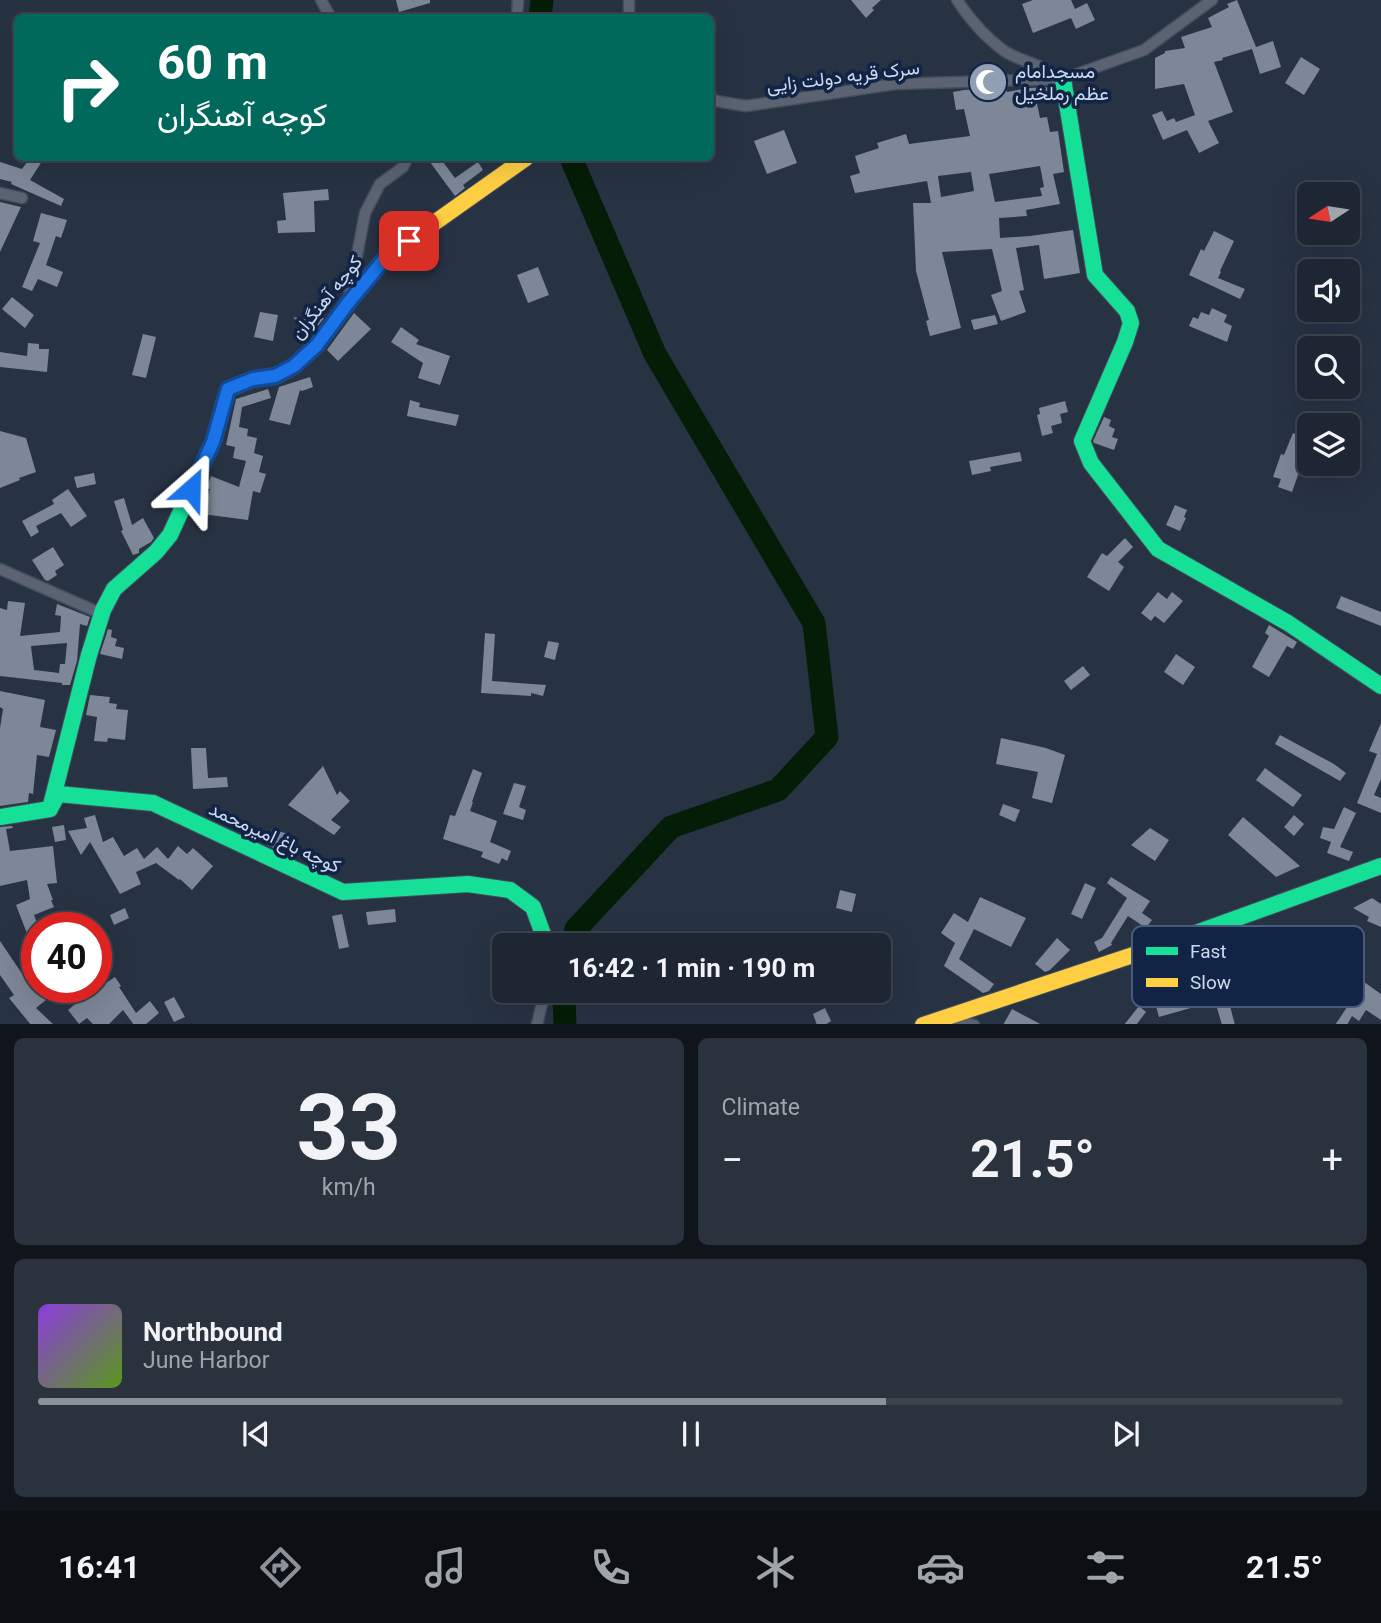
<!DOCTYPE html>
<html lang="en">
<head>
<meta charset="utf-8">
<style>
  :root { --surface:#1d2632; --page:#2a323e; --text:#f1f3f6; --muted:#a0a5ac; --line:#3b434d; --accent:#8c9099 }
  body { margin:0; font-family:Roboto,Vazirmatn,sans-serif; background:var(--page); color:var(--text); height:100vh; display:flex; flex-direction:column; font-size:26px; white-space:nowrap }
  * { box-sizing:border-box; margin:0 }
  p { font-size:23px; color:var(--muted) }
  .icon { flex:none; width:38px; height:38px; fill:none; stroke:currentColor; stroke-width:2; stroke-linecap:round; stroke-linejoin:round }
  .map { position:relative; height:1024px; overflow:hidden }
  .sheet { display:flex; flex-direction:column; gap:14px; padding:14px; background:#10151c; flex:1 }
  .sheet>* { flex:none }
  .hud { position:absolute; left:14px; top:14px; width:700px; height:147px; border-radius:10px; box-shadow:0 7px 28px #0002,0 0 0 2px var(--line); background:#00695c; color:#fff; overflow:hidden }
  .needle { width:46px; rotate:258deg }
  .buttons { position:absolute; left:1297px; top:182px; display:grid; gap:14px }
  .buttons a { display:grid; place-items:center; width:63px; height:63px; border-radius:10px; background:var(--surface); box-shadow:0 7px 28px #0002,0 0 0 2px var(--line); font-size:35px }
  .speed { position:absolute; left:21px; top:912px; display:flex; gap:14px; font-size:35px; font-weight:700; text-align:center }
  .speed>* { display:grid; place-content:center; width:91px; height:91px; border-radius:50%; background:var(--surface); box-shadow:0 7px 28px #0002,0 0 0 2px var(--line); line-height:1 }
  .speed .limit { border:10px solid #d22; background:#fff; color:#111 }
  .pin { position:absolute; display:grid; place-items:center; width:60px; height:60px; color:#fff; margin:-30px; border-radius:14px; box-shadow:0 4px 10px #0006 }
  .me { position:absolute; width:77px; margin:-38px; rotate:25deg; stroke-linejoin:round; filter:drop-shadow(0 0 5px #0008) }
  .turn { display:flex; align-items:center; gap:24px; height:147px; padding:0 28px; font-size:32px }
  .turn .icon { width:91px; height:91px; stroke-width:2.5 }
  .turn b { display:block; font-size:49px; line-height:60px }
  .big { font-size:52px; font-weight:700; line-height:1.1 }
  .sheet .tile { flex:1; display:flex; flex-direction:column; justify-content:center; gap:10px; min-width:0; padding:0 24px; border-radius:10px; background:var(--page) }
  .sheet .dial { align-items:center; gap:0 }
  .dial b { font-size:91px; line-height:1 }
  .song { display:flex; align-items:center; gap:21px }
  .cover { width:84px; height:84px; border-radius:10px; background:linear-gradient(135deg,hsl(270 70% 55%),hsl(90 70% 35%)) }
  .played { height:7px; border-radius:4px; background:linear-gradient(90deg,var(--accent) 65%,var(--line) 65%) }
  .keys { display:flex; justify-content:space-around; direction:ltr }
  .heat { display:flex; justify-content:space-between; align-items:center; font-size:38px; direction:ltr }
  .sheet .tiles { flex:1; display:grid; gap:14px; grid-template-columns:1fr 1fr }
  .tile:last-child { grid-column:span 2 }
  .trip { position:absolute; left:492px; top:933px; width:399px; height:70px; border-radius:10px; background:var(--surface); box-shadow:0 7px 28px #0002,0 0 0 2px var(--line); font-weight:700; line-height:70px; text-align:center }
  .menu { display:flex; height:112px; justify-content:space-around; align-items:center; background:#0c0f14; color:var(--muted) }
  .menu .icon { width:49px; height:49px }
  .menu .active { color:var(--accent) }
  .menu b { font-size:32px; color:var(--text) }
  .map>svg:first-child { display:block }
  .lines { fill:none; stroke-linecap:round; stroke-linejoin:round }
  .river { stroke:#041d06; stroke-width:23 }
  .building { fill:#7d8798; fill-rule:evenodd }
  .street-casing { stroke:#444d5c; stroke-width:13 }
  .fast-casing { stroke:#444d5c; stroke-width:18 }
  .slow-casing { stroke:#444d5c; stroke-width:18 }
  .street { stroke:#5b6372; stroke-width:10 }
  .fast { stroke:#16e098; stroke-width:16 }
  .slow { stroke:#ffcf43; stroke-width:16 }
  .route-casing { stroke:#114b97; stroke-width:18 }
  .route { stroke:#1a73e8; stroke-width:12 }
  .labels { text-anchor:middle; stroke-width:7; stroke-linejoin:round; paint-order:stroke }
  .poi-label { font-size:19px; fill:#ccd9ef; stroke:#112445; text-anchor:start }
  .street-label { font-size:19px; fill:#ccd9ef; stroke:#112445 }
  .key { fill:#112445; stroke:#495a78; stroke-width:2 }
  .key-label { font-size:19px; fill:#ccd9ef }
</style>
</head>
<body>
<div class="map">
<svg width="1381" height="1025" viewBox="0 0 1381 1025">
  <rect width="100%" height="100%" fill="#273243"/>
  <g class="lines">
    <path class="river" d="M540,18L542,0
      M571,158L655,354L814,623L827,737L778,790L671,827L576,929L573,945
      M565,1025L564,998L565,990"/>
  </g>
  <path class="building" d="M396,0H430V3L399,12Z
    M851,0H881L872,8L874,10L866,18Z
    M1033,0H1071L1075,9L1087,3L1095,20L1076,29L1071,18L1033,33L1022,4Z
    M1237,0L1256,47L1273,41L1281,67L1260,74L1252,49L1222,58L1223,60L1214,62L1233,112L1208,121L1219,143L1199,153L1187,130L1163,140L1152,115L1162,111L1167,121L1174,118L1176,122L1195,115L1184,84L1155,89V58L1165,53V51L1185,48L1181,37L1212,27L1208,18L1229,7L1227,4Z
    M1301,57L1320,69L1304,95L1285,83Z
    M1052,87L1053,95L1036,99L1040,118L1047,117L1050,132L1058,131L1064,172L1053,174L1060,204L1026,210L1027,216L999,218L1000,238L1030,236L1073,230L1080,273L1044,279L1039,245L1016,248L1024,290L1019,291L1026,312L1001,321L991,295L1002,291L992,249L942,252L961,328L930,336L926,321L929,320L916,271L913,203H931L927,181L855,193L850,176L860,173L855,156L879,148L877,143L906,134L909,144L970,136L964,109L956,110L953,92L964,90L982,89L983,92L1006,89L1007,92L1029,88ZM1040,166L1044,187L1040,188L1042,196L995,202L989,174ZM971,172L974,191L941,197L938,176Z
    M784,130L797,163L767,174L754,141Z
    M30,158H44L30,180L64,199L61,206L11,184L12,182L0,179V162L22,169Z
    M427,158H440L455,178L478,162L483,170L463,185L465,188L455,196Z
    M328,189L329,200L314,201L315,232L278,233L277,221L286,220L283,193Z
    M0,202L21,207L0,252Z
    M41,213L67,220L61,238L56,236L46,265L63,272L57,287L38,279L32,291L22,287L40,243L33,241Z
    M1214,231L1234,241L1220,271L1221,272L1218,278L1245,289L1240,299L1189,275L1201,249L1204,251Z
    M538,267L549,295L528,303L517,275Z
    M12,297L34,315L25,328L2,309Z
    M1212,308L1227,315L1224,322L1232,326L1227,342L1189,326L1193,317L1198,319L1201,312L1209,315Z
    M260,312L278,315L273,341L254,337Z
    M354,313L371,329L338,361L327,350Z
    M995,315L998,324L974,330L971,320Z
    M293,317L309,320V317L324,318L311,335Z
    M401,327L419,340L416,344L450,356L440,385L418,378L423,363L391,342Z
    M143,334L156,337L146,378L132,375Z
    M28,343L39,344V349H49L47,372L0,367V352L27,356Z
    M310,377L313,387L302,391L300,390L290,425L269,420L279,387Z
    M268,389L271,398L242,407L239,427L248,429L247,436L257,438L254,453L263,456L259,472L266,474L260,493L253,491L248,520L202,514L210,489L207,488L211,476L239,487L246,461L233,458L235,447L226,445L236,399Z
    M410,400L420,403L419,407L459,415L456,426L407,416Z
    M1065,401L1068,412L1060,414L1062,423L1051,426L1053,433L1042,436L1037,415L1040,414L1039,408Z
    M1104,417L1111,420L1109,426L1115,429L1112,437L1118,439L1114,450L1094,443L1093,441Z
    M0,431L26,438L36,472L19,478L20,480L0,488Z
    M1293,433L1304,438L1296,459L1303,461L1292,492L1278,487L1281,479L1273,477L1281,454L1284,455Z
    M1020,452L1022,461L990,467L991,471L972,475L969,461Z
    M94,473L96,484L77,488L74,477Z
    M68,489L87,516L71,527L61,513L36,526L39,532L31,537L22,521L54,504L52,500Z
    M124,498L132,525L143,518L154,538L151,542L139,549V553L133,555L121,531L123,530L114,501Z
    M1175,505L1187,510L1184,517L1186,518L1180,531L1166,525Z
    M1125,538L1133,547L1118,562L1124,567L1109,591L1087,577L1102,553L1107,556Z
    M53,547L64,565L55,571L57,575L48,581L45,580L32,560Z
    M1158,592L1167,599L1172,592L1183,601L1164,623L1155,616L1151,621L1141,613Z
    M1341,596L1381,612V626L1336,608Z
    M8,601L25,603L20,636L60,632L61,616L55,615L57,604L90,617L87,626L80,624L77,661L70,685H62V683L0,676V608L7,610ZM67,643L65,664H60L59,673L34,670L31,646Z
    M1269,625L1297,642L1293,649L1287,646L1269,677L1252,667L1269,636L1265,633Z
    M108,629L112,630L111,637L117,639L115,646L124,648L122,659L100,654Z
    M485,633L495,634L492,681L546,685L543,696L531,693V696L481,693Z
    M548,641L559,643L555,660L544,657Z
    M1176,654L1195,667L1183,685L1164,672Z
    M1083,666L1090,675L1071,690L1064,681Z
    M0,691L45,700L40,727L56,730L49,757L37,755L33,794L29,793L28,802L0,806V728L3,709L0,707Z
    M90,695L110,697L109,703L117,704L116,709L128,710L125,740L108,738L107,742L94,741L97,717L86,715Z
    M1381,723V779L1374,795L1381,798V813L1357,803L1377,754L1369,751Z
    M1280,735L1334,764L1346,773L1340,781L1275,744Z
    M1001,738L1046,748L1065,755L1052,803L1032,798L1038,772L996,764Z
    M191,748H206L208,778L227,777L228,787L193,789Z
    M323,766L337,795L340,791L350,801L331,820L341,827L334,835L288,805Z
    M1265,768L1302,795L1293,807L1256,780Z
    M473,769L482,773L472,802H473L470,811L497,821L490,842L511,851L507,861L502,858L499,864L481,857L483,852L443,839L450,815L455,816Z
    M514,783L526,786L519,807L526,810L523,820L503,814Z
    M1003,804L1020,810L1015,822L999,815Z
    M1344,807L1356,813L1340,847L1353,852L1349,861L1327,853L1331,842L1320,838L1323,827L1334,829Z
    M95,815L103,842L113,837L124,856L137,848L144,859L157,847L168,859L178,846L187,854L193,848L213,866L192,890L180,879L179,880L156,863L136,872L141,884L120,894L90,842L81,855L68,831L87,828L84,818Z
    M1294,815L1304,824L1294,836L1284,827Z
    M1243,817L1300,866L1276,877L1228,835Z
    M64,825L66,840L55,842L52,827Z
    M12,826L13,828L6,829L10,851L53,846L57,883L47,884L53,900H51L54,907L34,915L37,923V932L28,936L16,905L30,899L27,880L0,886V827Z
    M1150,828L1169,840L1155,861L1131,845Z
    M272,829L288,834L286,838L292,839L287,854L267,845Z
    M1111,877L1150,901L1142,913L1152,920L1146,928L1128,916L1111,943L1112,945L1099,952L1094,942L1102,938L1127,898L1107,883Z
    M1085,883L1096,888L1082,919L1071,914Z
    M840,890L856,894L852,912L836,908Z
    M980,897L1026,918L1011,947L974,929L959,959L994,984L989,991L983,993L944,966L955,943L941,933L954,913L968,922Z
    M1372,898L1381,904V927L1367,921L1369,917L1353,908Z
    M125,908L129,918L114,925L110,915Z
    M395,909L396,922L368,925L366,912Z
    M342,914L349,947L339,949L332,916Z
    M1325,925L1343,935L1339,943L1320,934Z
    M719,935L747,940L746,945H717Z
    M1057,938L1070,950L1050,970L1045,972L1035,964Z
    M0,941L31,987H33L35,991L44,987H62L36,1008L54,1025H31L9,998L14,995L0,975Z
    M1221,972L1235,1025H1222L1215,1001L1159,1017L1152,991Z
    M115,977L121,986L119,987L136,1013L150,1001L159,1013L145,1025H134L123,1010L108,1025H94L87,1018L79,1024L68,1010L98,985L100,987Z
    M1364,982L1381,994V1020L1366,1010L1359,1021L1352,1016L1347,1025H1335Z
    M174,997L185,1017L174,1022L164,1002Z
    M1139,1006L1146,1012L1136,1025H1124Z
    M825,1008L831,1021L825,1025H817L813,1014Z
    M1012,1009L1042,1025H1003Z"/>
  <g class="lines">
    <g class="street-casing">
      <path id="street" d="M321,0L331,18
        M629,0V18
        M957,0C969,18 985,37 1003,50C1012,57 1027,61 1039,66L1043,80
        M517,18L518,0
        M710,97L716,101L746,106L895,84L1063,79L1144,50L1212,0
        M0,193L22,198
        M349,298L365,213L380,184L403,167L406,161L405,158
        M0,569L102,614
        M952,1019L974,1025
        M537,1025L545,990"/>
    </g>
    <g class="fast-casing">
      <path id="fast" d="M1063,79L1095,275L1127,311L1131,323L1125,342L1082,441L1091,463L1158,549L1288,623L1381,686
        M51,807L58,794L153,803L343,892L468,884L510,890L533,907L547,945
        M0,817L50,809L89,655L103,610L114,589L156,552L170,535L213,442L228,389L253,379L276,376L294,366L317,345L348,303L386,257
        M1160,946L1381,866"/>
    </g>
    <g class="slow-casing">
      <path id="slow" d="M386,257L526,158
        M923,1025L1160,946"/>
    </g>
    <use href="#street" class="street"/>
    <use href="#fast" class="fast"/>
    <use href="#slow" class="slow"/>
  </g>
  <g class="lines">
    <g class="route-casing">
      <path id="route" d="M191,489L213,442L228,389L253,379L275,376L294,366L317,345L348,303L387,256L409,241"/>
    </g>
    <use href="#route" class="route"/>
  </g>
  <defs>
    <g id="mosque-disc" transform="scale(2.0125)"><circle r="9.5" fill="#929fb3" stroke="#112445"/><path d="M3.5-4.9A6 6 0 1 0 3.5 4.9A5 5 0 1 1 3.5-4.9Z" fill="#fff"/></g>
  </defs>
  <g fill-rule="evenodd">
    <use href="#mosque-disc" x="988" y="82"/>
  </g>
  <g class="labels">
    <g class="poi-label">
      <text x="1015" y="78">مسجدامام<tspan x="1015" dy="22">عظم رملخیل</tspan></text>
    </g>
    <g class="street-label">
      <text transform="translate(843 76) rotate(-7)" y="7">سرک قریه دولت زایی</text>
      <text transform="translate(326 297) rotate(-51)" y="7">کوچه آهنگران</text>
      <text transform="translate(275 837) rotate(25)" y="7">کوچه باغ امیرمحمد</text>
    </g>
  </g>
  <rect x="1132" y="926" width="232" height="81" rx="10" class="key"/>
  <rect x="1146" y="947" width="32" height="8" fill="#16e098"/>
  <rect x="1146" y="978" width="32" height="9" fill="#ffcf43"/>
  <g class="key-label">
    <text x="1190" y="958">Fast</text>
    <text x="1190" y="989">Slow</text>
  </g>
</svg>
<div class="buttons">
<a><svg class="needle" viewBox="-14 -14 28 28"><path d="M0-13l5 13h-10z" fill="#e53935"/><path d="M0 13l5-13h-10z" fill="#a0a5ac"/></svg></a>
<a><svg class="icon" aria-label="sound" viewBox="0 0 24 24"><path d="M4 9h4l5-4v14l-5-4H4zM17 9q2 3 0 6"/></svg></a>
<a><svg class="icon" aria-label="search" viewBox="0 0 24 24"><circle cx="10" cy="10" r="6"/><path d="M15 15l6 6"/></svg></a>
<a><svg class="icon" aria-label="layers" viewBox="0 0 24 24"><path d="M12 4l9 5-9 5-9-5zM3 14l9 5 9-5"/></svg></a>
</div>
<div class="speed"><div class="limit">40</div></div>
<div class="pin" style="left:409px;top:241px;background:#d93025"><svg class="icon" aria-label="arrive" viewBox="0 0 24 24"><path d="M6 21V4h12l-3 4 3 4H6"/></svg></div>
<svg class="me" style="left:191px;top:489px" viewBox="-20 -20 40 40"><path d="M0-17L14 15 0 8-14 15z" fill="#1a73e8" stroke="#fff" stroke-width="4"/></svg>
<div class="trip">16:42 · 1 min · 190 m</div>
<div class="hud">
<div class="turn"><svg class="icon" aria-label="right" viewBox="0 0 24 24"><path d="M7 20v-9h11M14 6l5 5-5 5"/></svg><div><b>60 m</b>کوچه آهنگران</div></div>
</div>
</div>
<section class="sheet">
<div class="tiles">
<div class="tile dial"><b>33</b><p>km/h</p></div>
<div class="tile"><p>Climate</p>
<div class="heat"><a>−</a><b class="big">21.5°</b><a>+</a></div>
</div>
<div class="tile">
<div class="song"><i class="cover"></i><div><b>Northbound</b><p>June Harbor</p></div></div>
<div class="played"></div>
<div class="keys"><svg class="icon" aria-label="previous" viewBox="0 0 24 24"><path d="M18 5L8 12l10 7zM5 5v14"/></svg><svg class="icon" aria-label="pause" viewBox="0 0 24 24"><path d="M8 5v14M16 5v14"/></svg><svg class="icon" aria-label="next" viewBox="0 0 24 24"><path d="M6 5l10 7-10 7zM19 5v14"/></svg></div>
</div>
</div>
</section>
<nav class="menu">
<b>16:41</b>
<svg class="icon active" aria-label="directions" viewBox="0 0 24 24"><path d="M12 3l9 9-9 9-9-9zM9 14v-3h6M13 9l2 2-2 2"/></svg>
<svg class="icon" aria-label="music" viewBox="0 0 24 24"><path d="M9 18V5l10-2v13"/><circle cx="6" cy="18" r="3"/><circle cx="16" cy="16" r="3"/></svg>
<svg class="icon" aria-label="phone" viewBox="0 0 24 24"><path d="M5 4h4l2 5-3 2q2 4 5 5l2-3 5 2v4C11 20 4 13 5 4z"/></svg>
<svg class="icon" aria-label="climate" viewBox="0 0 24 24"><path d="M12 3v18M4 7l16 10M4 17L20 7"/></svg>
<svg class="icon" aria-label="car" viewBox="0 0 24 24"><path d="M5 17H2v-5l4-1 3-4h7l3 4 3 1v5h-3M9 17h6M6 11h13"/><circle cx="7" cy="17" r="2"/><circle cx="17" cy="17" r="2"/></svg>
<svg class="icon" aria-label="filters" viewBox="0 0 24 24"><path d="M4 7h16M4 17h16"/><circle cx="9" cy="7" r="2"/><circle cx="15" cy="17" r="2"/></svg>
<b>21.5°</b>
</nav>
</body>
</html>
